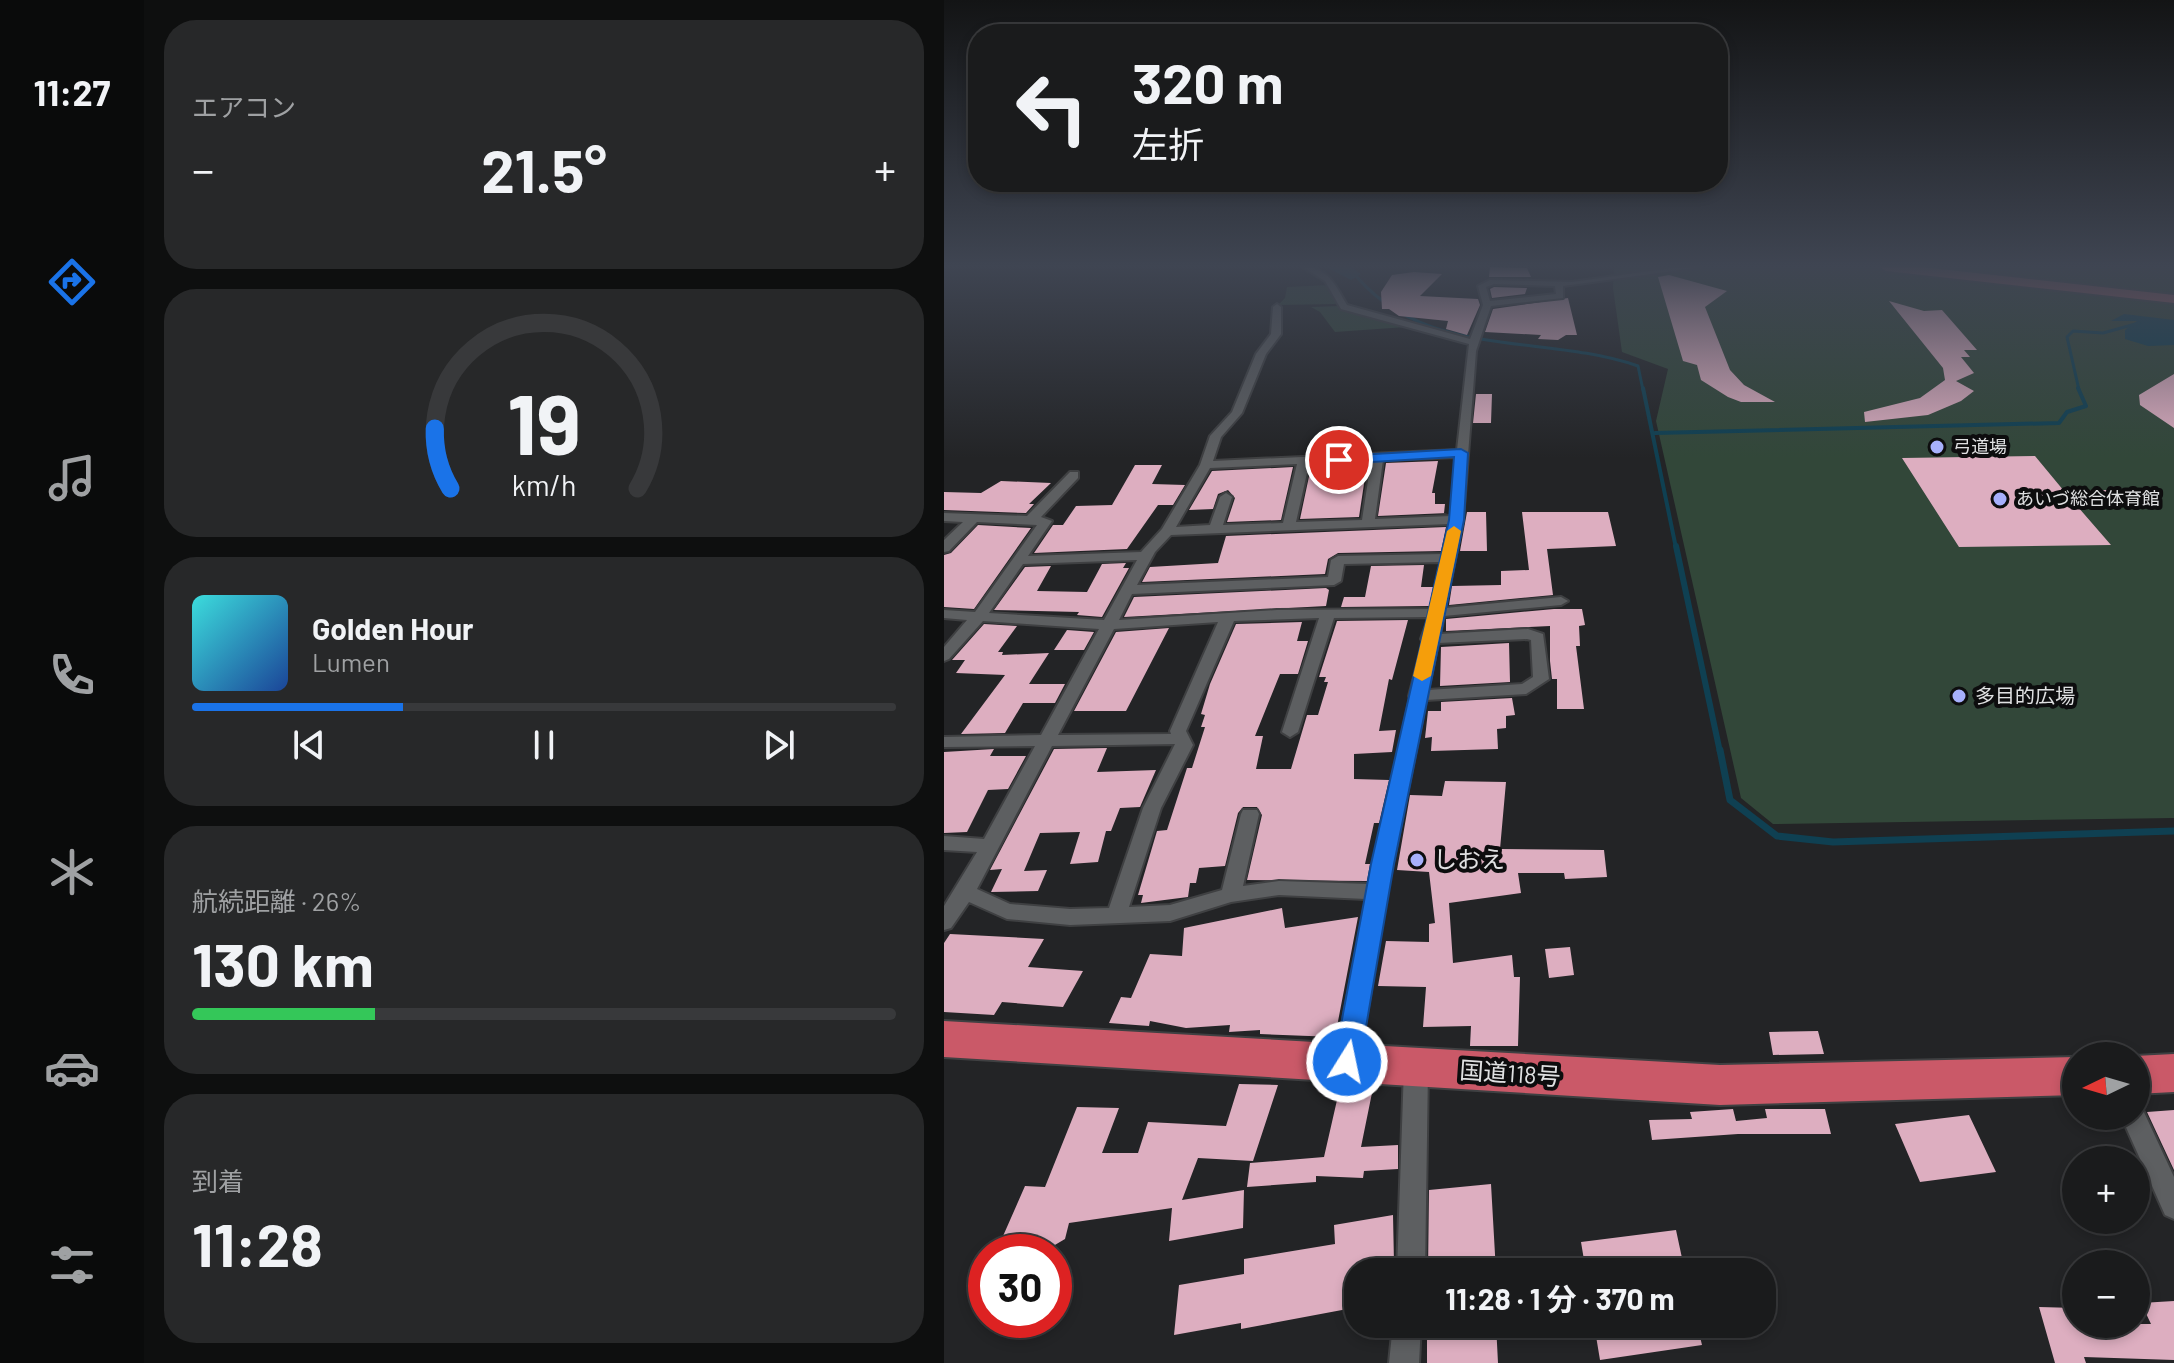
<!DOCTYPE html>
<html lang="ja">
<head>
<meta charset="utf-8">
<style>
  :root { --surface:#1a1b1c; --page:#272829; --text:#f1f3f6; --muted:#9fa1a3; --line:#38393b; --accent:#1a73e8 }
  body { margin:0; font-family:Barlow,"Noto Sans JP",sans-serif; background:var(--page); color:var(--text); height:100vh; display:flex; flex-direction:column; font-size:30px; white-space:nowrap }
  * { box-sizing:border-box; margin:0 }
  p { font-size:26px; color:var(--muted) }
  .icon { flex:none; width:44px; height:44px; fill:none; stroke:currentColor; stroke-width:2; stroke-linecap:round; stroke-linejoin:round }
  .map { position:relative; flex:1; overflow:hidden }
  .details { display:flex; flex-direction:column; gap:20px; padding:20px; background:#0e0f0f; width:800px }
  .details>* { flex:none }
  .banner { position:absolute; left:24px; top:24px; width:760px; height:168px; border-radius:32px; box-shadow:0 4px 12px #0003,0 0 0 2px var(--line); background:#1a1b1c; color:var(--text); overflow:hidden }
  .needle { width:52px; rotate:265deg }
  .tools { position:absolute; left:1118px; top:1042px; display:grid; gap:16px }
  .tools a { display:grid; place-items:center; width:88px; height:88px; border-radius:50%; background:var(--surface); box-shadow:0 4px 12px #0003,0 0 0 2px var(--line); font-size:40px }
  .speed { position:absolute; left:24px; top:1234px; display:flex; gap:16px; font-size:40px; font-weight:700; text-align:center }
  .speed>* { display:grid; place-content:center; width:104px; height:104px; border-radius:50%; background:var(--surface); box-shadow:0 4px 12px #0003,0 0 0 2px var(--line); line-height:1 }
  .speed .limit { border:12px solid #d22; background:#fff; color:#111 }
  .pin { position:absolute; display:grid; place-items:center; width:68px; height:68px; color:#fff; margin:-34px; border:4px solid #fff; border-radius:50%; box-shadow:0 2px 8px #0007 }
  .me { position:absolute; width:88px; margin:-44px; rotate:10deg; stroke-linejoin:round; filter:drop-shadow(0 0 6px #0008) }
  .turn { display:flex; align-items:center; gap:28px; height:168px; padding:0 32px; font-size:36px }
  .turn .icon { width:104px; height:104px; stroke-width:2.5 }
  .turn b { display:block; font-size:56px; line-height:68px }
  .big { font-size:60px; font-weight:700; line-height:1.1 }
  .details .card { flex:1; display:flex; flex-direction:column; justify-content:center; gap:12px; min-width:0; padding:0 28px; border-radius:32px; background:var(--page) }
  .details .dial { align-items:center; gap:0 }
  .dial svg { height:208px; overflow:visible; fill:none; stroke:var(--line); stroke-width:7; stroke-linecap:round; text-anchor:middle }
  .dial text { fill:var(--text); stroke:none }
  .song { display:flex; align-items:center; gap:24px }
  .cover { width:96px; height:96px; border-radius:12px; background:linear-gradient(135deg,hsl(180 70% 55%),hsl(220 70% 35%)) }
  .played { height:8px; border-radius:4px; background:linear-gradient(90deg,var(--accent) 30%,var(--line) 30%) }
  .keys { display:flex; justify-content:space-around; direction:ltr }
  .heat { display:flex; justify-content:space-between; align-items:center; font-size:44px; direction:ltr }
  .charge { height:12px; border-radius:6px; background:linear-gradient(90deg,#34c759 26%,var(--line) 0) }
  .trip { position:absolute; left:400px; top:1258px; width:432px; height:80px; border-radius:32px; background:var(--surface); box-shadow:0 4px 12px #0003,0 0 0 2px var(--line); font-weight:700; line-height:80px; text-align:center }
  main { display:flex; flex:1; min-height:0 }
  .menu { display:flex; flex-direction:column; width:144px; justify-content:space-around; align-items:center; background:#0a0b0b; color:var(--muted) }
  .menu .icon { width:56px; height:56px }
  .menu .selected { color:var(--accent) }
  .menu b { font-size:36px; color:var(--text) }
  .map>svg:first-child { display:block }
  .green { fill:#324739 }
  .water { fill:#0f4052 }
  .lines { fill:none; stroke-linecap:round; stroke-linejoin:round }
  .stream-far3 { stroke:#0f4052; stroke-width:3 }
  .stream-far2 { stroke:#0f4052; stroke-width:4 }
  .stream-far1 { stroke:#0f4052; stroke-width:6 }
  .stream { stroke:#0f4052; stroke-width:7 }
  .river { fill:#0f4052; fill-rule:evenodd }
  .building { fill:#ddaec0 }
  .street-casing { stroke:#3f4042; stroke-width:4 }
  .primary-casing { stroke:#3f4042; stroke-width:4 }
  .highway-casing { stroke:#3f4042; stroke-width:4 }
  .street { fill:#5d5f61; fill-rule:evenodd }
  .primary { fill:#9e5b65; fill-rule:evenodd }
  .highway { fill:#ca5968; fill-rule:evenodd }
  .route { fill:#1a73e8; stroke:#114b97; stroke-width:2 }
  .slow { fill:#f59e0b }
  .poi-dot { fill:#a7b0fc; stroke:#0d0d0e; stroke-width:3 }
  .labels { text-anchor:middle; stroke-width:8; stroke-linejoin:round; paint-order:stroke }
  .far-poi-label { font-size:18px; fill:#e0e1e2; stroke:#0d0d0e; text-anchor:start }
  .poi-label { font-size:20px; fill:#e0e1e2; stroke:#0d0d0e; text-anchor:start }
  .near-poi-label { font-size:24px; fill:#e0e1e2; stroke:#0d0d0e; text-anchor:start }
  .near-street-label { font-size:24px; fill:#e0e1e2; stroke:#0d0d0e }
</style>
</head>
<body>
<main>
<nav class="menu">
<b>11:27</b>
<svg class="icon selected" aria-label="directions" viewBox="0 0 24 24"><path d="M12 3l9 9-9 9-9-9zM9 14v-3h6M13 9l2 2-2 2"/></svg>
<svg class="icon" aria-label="music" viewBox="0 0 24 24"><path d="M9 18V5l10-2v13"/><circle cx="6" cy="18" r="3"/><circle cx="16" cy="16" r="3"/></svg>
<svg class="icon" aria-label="phone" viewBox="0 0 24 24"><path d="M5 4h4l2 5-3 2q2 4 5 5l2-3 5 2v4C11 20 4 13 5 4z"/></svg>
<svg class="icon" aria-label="climate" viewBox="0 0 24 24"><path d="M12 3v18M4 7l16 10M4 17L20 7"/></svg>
<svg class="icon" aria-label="car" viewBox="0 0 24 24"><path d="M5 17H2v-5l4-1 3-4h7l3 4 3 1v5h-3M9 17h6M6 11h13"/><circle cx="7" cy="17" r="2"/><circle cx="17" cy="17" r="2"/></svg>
<svg class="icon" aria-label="filters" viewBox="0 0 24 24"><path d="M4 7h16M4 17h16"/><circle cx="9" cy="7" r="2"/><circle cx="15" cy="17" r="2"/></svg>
</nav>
<section class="details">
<div class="card"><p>エアコン</p>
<div class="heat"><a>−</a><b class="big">21.5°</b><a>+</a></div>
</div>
<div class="card dial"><svg viewBox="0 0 100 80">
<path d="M14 69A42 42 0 1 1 86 69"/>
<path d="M14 69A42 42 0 0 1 8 46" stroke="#1a73e8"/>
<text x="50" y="56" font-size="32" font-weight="700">19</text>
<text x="50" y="72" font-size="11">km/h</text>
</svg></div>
<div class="card">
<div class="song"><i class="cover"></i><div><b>Golden Hour</b><p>Lumen</p></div></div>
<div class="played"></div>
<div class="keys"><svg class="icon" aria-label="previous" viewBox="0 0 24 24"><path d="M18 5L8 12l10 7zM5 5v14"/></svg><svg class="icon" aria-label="pause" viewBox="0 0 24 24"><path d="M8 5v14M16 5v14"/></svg><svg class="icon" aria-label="next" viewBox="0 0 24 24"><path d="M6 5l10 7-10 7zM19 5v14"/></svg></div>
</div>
<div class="card"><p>航続距離 · 26%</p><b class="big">130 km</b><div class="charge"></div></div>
<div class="card"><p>到着</p><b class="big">11:28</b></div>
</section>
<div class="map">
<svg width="1230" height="1363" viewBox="0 0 1230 1363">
  <rect width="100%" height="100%" fill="#232426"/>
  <path class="green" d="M670,267H1230V818L829,824L797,798L712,421L724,369L678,352L669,288Z
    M385,285L392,304L334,305L341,298L343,287Z
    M395,306L403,310L462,327L391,332L376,312L367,307Z"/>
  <path class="water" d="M1180,314L1230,320V345L1204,346L1181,339V330L1193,321H1167Z"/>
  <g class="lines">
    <path class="stream-far3" d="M405,267C475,362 596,332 694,366L699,390
      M1135,390L1123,337L1129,331L1159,333L1195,323"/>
    <path class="stream-far2" d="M699,388L732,548
      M711,433L1115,423L1123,412L1142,406L1134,388"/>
    <path class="stream-far1" d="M732,546L776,752"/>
    <path class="stream" d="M776,750L786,800L833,836L889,842L1230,831"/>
    <path class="river" d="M382,267H407L417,274L407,280Z"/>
  </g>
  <path class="building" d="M546,267L583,268L587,277H545Z
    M470,272L498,274L476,296L534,299L536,305L523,335L502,329L504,321L455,316L445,309H438L437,292L448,275Z
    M725,275L783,291L761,307L786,370L800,385L831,402H797L784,397L757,380L753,365L739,361L714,277Z
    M550,287L583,288L581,294L548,298L546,289Z
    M624,298L633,335H622L614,340L594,339L597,335L541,332L549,309Z
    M945,301L980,311L998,310L1033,350H1020L1026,357H1017L1030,373L1012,381L1030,391L1017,401L984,415L921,422L920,412L976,398L1001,380L999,368Z
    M1230,374V428L1196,405L1195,395Z
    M532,394H548L547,423H529Z
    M1091,456L1120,491L1164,490L1180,507H1134L1167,545L1015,547L958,458Z
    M494,461L488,493H491V504H501L500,513H504L434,516L442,463Z
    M423,464L415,517L356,519L367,467Z
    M191,465H218L208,484L241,485L229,505H214L183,549L90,553L109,525H119L132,506L168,505Z
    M349,467L337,520L283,522L291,498L284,490L274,494L269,509L245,510L268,471Z
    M57,481L107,483L85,504H90L82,513L0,510V492L37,493Z
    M523,512H542L543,551H516Z
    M578,512H664L672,546L603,549L609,595L505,605L508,586L557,585V571L585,570Z
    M34,525L87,528L30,609L0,607V555L7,553Z
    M502,527L497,551L394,553L384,559L381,574L198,582L206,567L274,563L282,536Z
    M182,563L179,568H185L158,617L133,615L135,612L50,610L81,567L107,566L93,591L143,592L158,564Z
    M480,565L477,587H489L485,606L397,607L400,597H421L427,566Z
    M382,588L385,590L382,606L180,617L190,597Z
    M610,609H638L641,625L635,626L636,646H632L640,709H613V679H608L606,661V626L502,631V619Z
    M464,620L448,680L445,679L435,731L452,730L448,752L410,754V779L445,780L435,823H430L421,864H426L423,881L303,880L318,815L313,807H299L294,813L281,866L255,868L252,883H246L244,897L197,903L199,895H194L213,831L223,830L243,768H248L261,727H257L261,715L257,714L266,684L292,624L358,622L353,641H364L354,674H336L311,736H319L312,769H347L363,715H374L384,682H380L382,677H375L393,621Z
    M40,624L73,626L54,652H59L58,655L105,653L85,684H121L111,703H79L61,733L17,734L61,675L12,673L21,660H8Z
    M225,628L182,711H130L172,632Z
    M123,630L150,632L140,650H110Z
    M565,643L566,682L496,686L497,647Z
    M568,698L571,715L562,716V728L553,729L554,749L487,751L488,737L481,738L484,711H497V702Z
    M163,748L153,772L212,770L196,807L176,808L167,831H162L154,862L126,864L136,832L96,833L80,871L103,870L94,891L47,892L58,869L46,870L110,749Z
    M50,749L46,756H82L64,789L44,790L23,832L0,833V752Z
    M501,781L562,782L556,849L660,850L663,877L621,879L620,873H574L577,893L505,903L509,963L568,955L570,977H576L574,1046H526L527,1026L479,1027L482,987L434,986L442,941L485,942V924L491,923L485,872L453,870L466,795L498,796Z
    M338,908L341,928L414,917L391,1037L316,1034V1030L285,1032L286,1025L242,1028L206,1021L205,1026L165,1023L177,997L187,998L206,954L238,956L240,928Z
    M6,934L100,939L84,967L139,971L119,1007L58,1002L50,1015L0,1012V943Z
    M626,947L630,975L605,978L601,949Z
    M874,1031L880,1054L829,1055L825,1032Z
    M295,1084L334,1085L309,1161L254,1158L238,1200L300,1190L299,1228L225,1241L228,1208L125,1223L121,1239L99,1252H52L81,1186L101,1187L133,1107L175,1108L158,1153H194L204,1122L282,1126Z
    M396,1087L429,1088L417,1147L454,1145V1169L420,1171L419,1178L372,1176V1182L303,1187L306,1163L380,1157Z
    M789,1109L792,1121L823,1118L821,1109H881L887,1134H794L708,1140L705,1120L748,1119L746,1112Z
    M1230,1110V1170L1203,1112Z
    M1025,1115L1052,1172L976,1182L951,1124Z
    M547,1184L552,1272H484L485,1190Z
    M449,1215L450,1263L440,1265V1272H414V1307L297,1329V1323L230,1335L235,1285L300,1274V1259L391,1244L390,1225Z
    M732,1230L741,1272H642L637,1242Z
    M1230,1301V1360L1140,1357L1142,1363H1111L1095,1307L1132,1308V1324H1207L1197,1303Z
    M483,1324H552L554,1363H483Z
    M650,1324H753L758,1345L656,1360Z"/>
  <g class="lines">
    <g class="street-casing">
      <path id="street" d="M359,267C384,267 392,286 403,305L526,339L539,305L534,286L546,280L628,282L735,267H758L619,286V298L547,306L532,351L519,520L501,608L617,597L624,601L617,605L500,616L496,634L584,629L599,634L605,679L582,694L482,700L443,892L415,1062L411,1069L403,1072L395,1069L391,1062L422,899L335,895L287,902L226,921L126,925L63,919L25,902L7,928L0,930V906L33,852L0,850V836L40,839L91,746L0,747V737L97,735L155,629L39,621L5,659L0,661V647L23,620L0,618V610L31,612L93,525L33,522L5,551L0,552V540L19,522L0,521V513L83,516L126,472H134V478L97,517L108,521L84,556L197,552L218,529L256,465L266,436L288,412L312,354L327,334L329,307L333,304L337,307V334L322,354L298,413L277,437L269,461L513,450L525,344L397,309L381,281ZM550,284L611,286L612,294L546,301L542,287ZM512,457L507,516L431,519L439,460ZM427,461L418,520L352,522L365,464ZM353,464L339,523L279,525L288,497L282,493L276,497L266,525L232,527L266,468ZM506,524L499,554L394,556L387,560L384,577L193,585L211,552L227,535ZM193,560L160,620L45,613L79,564ZM497,562L487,609L333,610L175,620L188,594L390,585L397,581L400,564ZM485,617L477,639L479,642L465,696L466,698L425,884L335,881L299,886L315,814L313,810H299L297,814L278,890L226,905L185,907L217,808L249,745L242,731L290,621L375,618L338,732L346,737L354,732L390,618ZM274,622L226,731L227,734L114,735L170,629ZM583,639L587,640L589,677L578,684L484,690L494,643ZM231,744L199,808L165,908L126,909L66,904L33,889L108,746Z
        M472,1058L480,1061L484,1068L481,1272H453L460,1068L464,1061Z
        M1192,1106L1198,1108L1230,1177V1219L1221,1215L1177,1116H1192Z
        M449,1324H477L475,1363H445Z"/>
    </g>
    <g class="primary-casing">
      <path id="primary" d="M936,267H978L1230,295V303L942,271Z"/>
    </g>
    <g class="highway-casing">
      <path id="highway" d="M0,1021L776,1065L1132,1057V1095L776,1105L0,1057Z
        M1230,1054V1092L1192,1094L1191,1056Z"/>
    </g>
    <use href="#street" class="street"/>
    <use href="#primary" class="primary"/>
    <use href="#highway" class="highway"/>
  </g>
  <linearGradient id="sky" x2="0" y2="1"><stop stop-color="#131415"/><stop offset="0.58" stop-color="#3f4552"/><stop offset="1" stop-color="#3f4552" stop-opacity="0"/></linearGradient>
  <rect width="1230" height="458" fill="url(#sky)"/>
  <path class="route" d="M517,449L524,453L520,520L450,864L416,1062L412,1070L403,1073L394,1070L390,1062L427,864L505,520L510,457L395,464L388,460L395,456Z"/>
  <path class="slow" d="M510,526L517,531L487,676L478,681L469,676L503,531Z"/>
  <g class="poi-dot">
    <circle cx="993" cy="447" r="8"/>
    <circle cx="1056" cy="499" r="8"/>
    <circle cx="1015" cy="696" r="8"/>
    <circle cx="473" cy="860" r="8"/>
  </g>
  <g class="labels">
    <g class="far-poi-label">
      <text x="1009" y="453">弓道場</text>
      <text x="1072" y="505">あいづ総合体育館</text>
    </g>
    <g class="poi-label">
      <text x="1031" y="703">多目的広場</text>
    </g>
    <g class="near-poi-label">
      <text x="489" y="868">しおえ</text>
    </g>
    <g class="near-street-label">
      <text transform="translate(566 1074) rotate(4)" y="8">国道118号</text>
    </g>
  </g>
</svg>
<div class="tools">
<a><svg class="needle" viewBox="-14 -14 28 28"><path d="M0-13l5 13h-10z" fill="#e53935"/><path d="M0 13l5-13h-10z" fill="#9fa1a3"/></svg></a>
<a>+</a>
<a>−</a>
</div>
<div class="speed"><div class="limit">30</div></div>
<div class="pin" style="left:395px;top:460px;background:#d93025"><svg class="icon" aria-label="arrive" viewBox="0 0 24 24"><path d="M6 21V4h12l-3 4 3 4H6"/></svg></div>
<svg class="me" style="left:403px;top:1062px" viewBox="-20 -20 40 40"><circle r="17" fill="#1a73e8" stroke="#fff" stroke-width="3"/><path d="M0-11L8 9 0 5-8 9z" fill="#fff"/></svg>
<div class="trip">11:28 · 1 分 · 370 m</div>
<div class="banner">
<div class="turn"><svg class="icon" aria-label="left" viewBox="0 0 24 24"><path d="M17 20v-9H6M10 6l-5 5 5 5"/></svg><div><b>320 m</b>左折</div></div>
</div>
</div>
</main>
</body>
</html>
